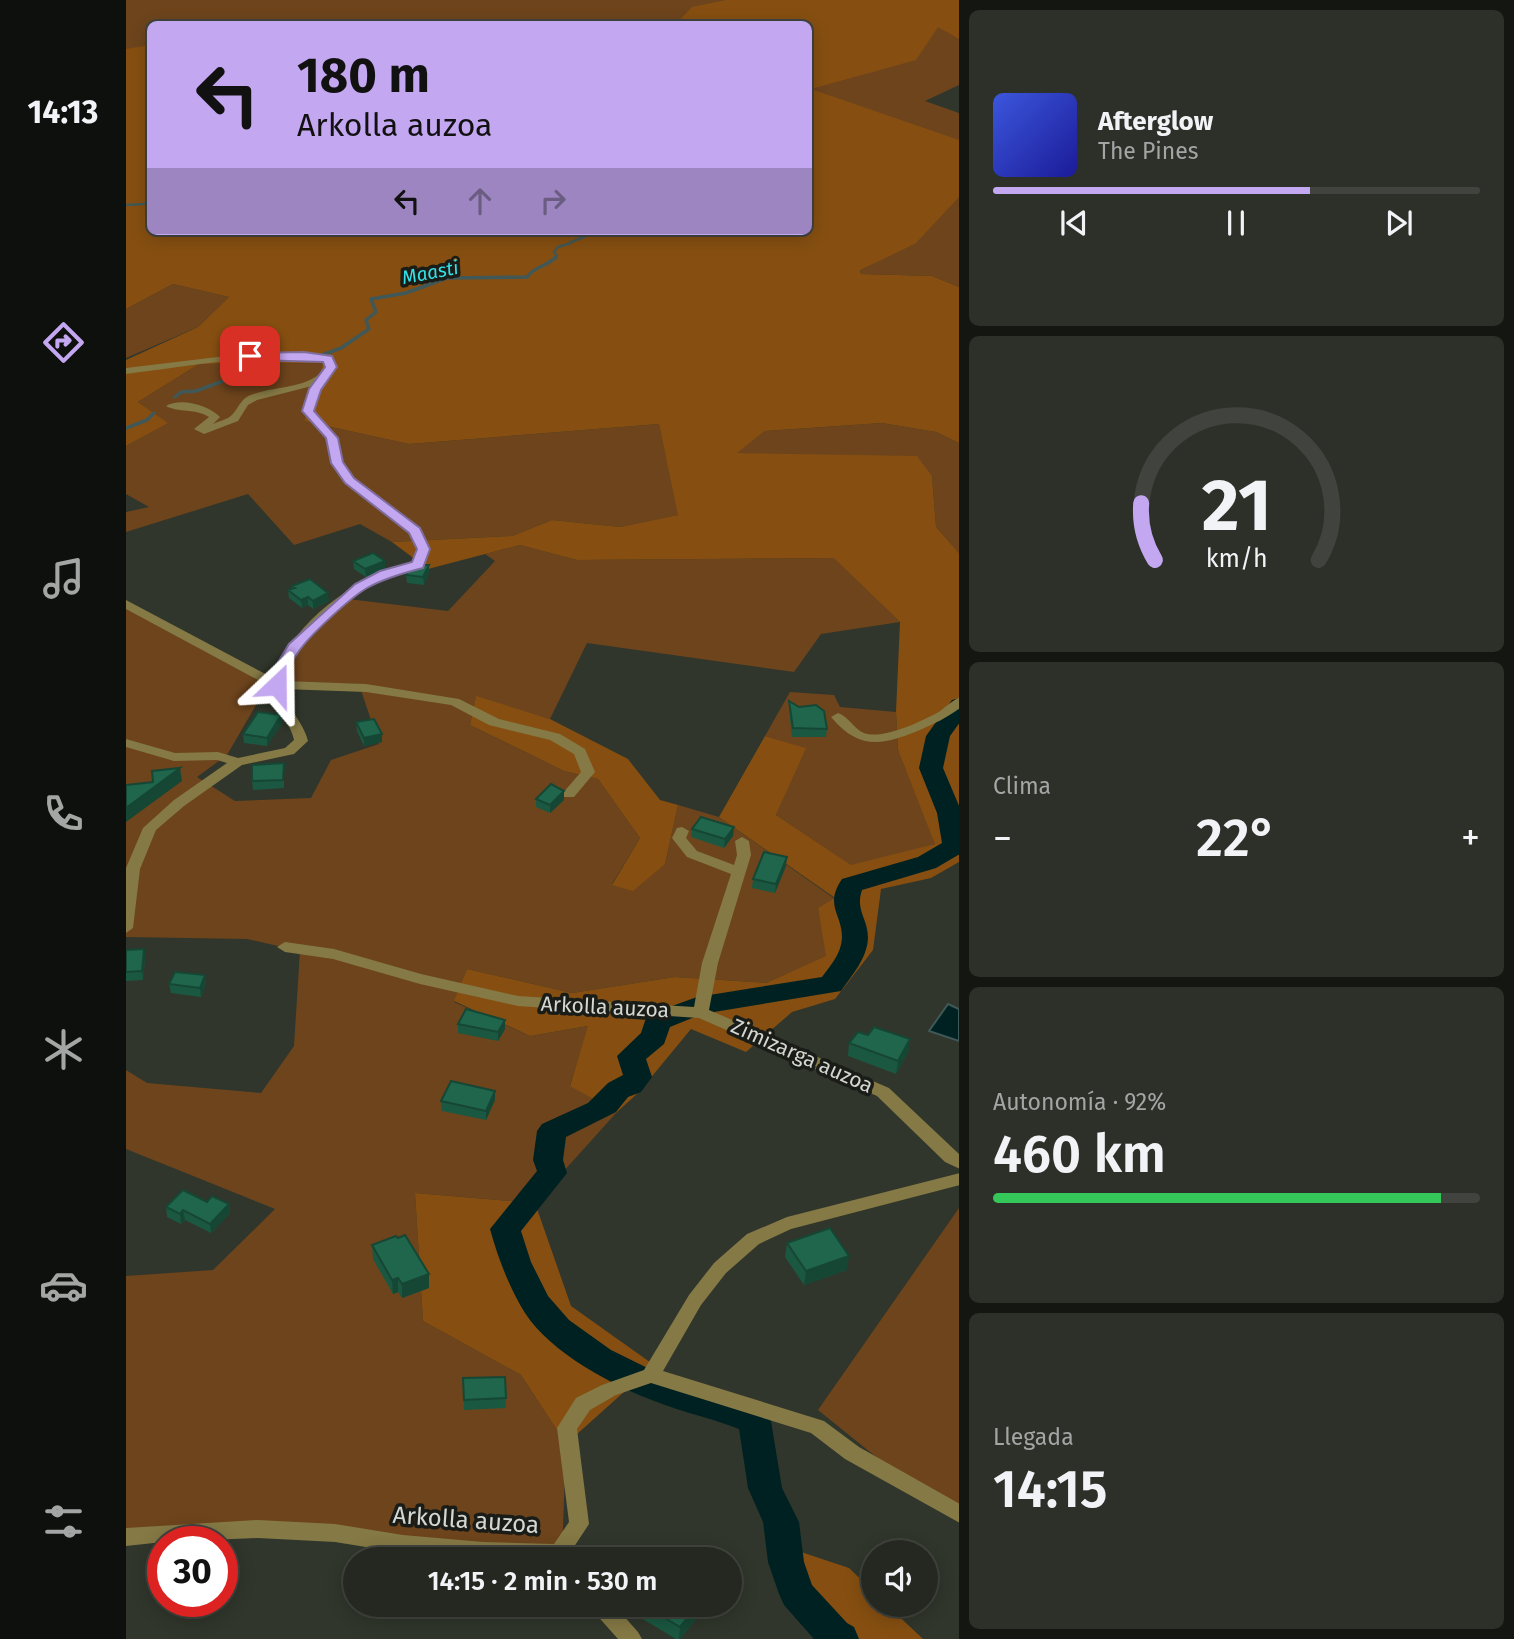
<!DOCTYPE html>
<html lang="es">
<head>
<meta charset="utf-8">
<style>
  :root { --surface:#242820; --page:#2c3029; --text:#f1f3f6; --muted:#a3a6a5; --line:#41443e; --accent:#c4a7f1 }
  body { margin:0; font-family:"Fira Sans",sans-serif; background:var(--page); color:var(--text); height:100vh; display:flex; flex-direction:column; font-size:26px; white-space:nowrap }
  * { box-sizing:border-box; margin:0 }
  p { font-size:23px; color:var(--muted) }
  .icon { flex:none; width:38px; height:38px; fill:none; stroke:currentColor; stroke-width:2; stroke-linecap:round; stroke-linejoin:round }
  .map { position:relative; flex:1; overflow:hidden }
  .panel { display:flex; flex-direction:column; gap:10px; padding:10px; background:#141612; width:555px }
  .panel>* { flex:none }
  .hud { position:absolute; left:21px; top:21px; width:665px; height:214px; border-radius:10px; box-shadow:0 4px 18px #0003,0 0 0 2px var(--line); background:#c4a7f1; color:#111; overflow:hidden }
  .fabs { position:absolute; left:735px; top:1540px; display:grid; gap:14px }
  .fabs a { display:grid; place-items:center; width:77px; height:77px; border-radius:50%; background:var(--surface); box-shadow:0 4px 18px #0003,0 0 0 2px var(--line); font-size:35px }
  .speed { position:absolute; left:21px; top:1526px; display:flex; gap:14px; font-size:35px; font-weight:700; text-align:center }
  .speed>* { display:grid; place-content:center; width:91px; height:91px; border-radius:50%; background:var(--surface); box-shadow:0 4px 18px #0003,0 0 0 2px var(--line); line-height:1 }
  .speed .limit { border:10px solid #d22; background:#fff; color:#111 }
  .pin { position:absolute; display:grid; place-items:center; width:60px; height:60px; color:#fff; margin:-30px; border-radius:14px; box-shadow:0 4px 10px #0006 }
  .me { position:absolute; width:77px; margin:-38px; rotate:23deg; stroke-linejoin:round; filter:drop-shadow(0 0 5px #0008) }
  .turn { display:flex; align-items:center; gap:24px; height:147px; padding:0 35px; font-size:32px }
  .turn .icon { width:91px; height:91px; stroke-width:2.5 }
  .turn b { display:block; font-size:49px; line-height:60px }
  .lanes { display:flex; align-items:center; height:66px; padding:0 35px; background:#0003; justify-content:center; gap:35px; direction:ltr }
  .lanes .off { opacity:.35 }
  .big { font-size:52px; font-weight:600; line-height:1.1 }
  .panel .card { flex:1; display:flex; flex-direction:column; justify-content:center; gap:10px; min-width:0; padding:0 24px; border-radius:10px; background:var(--page) }
  .panel .dial { align-items:center; gap:0 }
  .dial svg { height:182px; overflow:visible; fill:none; stroke:var(--line); stroke-width:7; stroke-linecap:round; text-anchor:middle }
  .dial text { fill:var(--text); stroke:none }
  .song { display:flex; align-items:center; gap:21px }
  .cover { width:84px; height:84px; border-radius:10px; background:linear-gradient(135deg,hsl(230 70% 55%),hsl(240 70% 35%)) }
  .played { height:7px; border-radius:4px; background:linear-gradient(90deg,var(--accent) 65%,var(--line) 65%) }
  .keys { display:flex; justify-content:space-around; direction:ltr }
  .heat { display:flex; justify-content:space-between; align-items:center; font-size:38px; direction:ltr }
  .charge { height:10px; border-radius:5px; background:linear-gradient(90deg,#34c759 92%,var(--line) 0) }
  .trip { position:absolute; left:217px; top:1547px; width:399px; height:70px; border-radius:35px; background:var(--surface); box-shadow:0 4px 18px #0003,0 0 0 2px var(--line); font-weight:600; line-height:70px; text-align:center }
  main { display:flex; flex:1; min-height:0 }
  .menu { display:flex; flex-direction:column; width:126px; justify-content:space-around; align-items:center; background:#0e100d; color:var(--muted) }
  .menu .icon { width:49px; height:49px }
  .menu .active { color:var(--accent) }
  .menu b { font-size:32px; color:var(--text) }
  .map>svg:first-child { display:block }
  .green { fill:#6d441c; fill-rule:evenodd }
  .forest { fill:#864f11 }
  .water { fill:#002122; stroke:#405857; stroke-width:2 }
  .lines { fill:none; stroke-linecap:round; stroke-linejoin:round }
  .stream-far1 { stroke:#405857; stroke-width:2.5 }
  .stream { stroke:#405857; stroke-width:3.5 }
  .river { fill:#002122; fill-rule:evenodd }
  .street { fill:#857945; fill-rule:evenodd }
  .wall { fill:#1b5841 }
  .shaded-wall { fill:#164735 }
  .building { fill:#1f664c; stroke:#164735; stroke-width:2 }
  .route { fill:#c4a7f1; stroke:#7f6d9d; stroke-width:2 }
  .labels { text-anchor:middle; stroke-width:7; stroke-linejoin:round; paint-order:stroke }
  .far-water-label { font-size:19px; font-style:italic; fill:#35e2e9; stroke:#1a1c18 }
  .street-label { font-size:21px; fill:#d5d8d2; stroke:#1a1c18 }
  .near-street-label { font-size:24px; fill:#d5d8d2; stroke:#1a1c18 }
</style>
</head>
<body>
<main>
<nav class="menu">
<b>14:13</b>
<svg class="icon active" aria-label="directions" viewBox="0 0 24 24"><path d="M12 3l9 9-9 9-9-9zM9 14v-3h6M13 9l2 2-2 2"/></svg>
<svg class="icon" aria-label="music" viewBox="0 0 24 24"><path d="M9 18V5l10-2v13"/><circle cx="6" cy="18" r="3"/><circle cx="16" cy="16" r="3"/></svg>
<svg class="icon" aria-label="phone" viewBox="0 0 24 24"><path d="M5 4h4l2 5-3 2q2 4 5 5l2-3 5 2v4C11 20 4 13 5 4z"/></svg>
<svg class="icon" aria-label="climate" viewBox="0 0 24 24"><path d="M12 3v18M4 7l16 10M4 17L20 7"/></svg>
<svg class="icon" aria-label="car" viewBox="0 0 24 24"><path d="M5 17H2v-5l4-1 3-4h7l3 4 3 1v5h-3M9 17h6M6 11h13"/><circle cx="7" cy="17" r="2"/><circle cx="17" cy="17" r="2"/></svg>
<svg class="icon" aria-label="filters" viewBox="0 0 24 24"><path d="M4 7h16M4 17h16"/><circle cx="9" cy="7" r="2"/><circle cx="15" cy="17" r="2"/></svg>
</nav>
<div class="map">
<svg width="834" height="1639" viewBox="0 0 834 1639">
  <rect width="100%" height="100%" fill="#30362b"/>
  <path class="green" d="M0,0H833V85L799,101L833,113V287L806,276L735,274L734,269L789,244L683,176L682,24H24V197L0,187Z
    M47,284L103,297L72,327L0,358V309Z
    M197,363L178,421L283,444L533,424L553,515L494,527L426,520L386,536L266,542L234,524L168,545L122,494L0,532V512L23,507L0,494V446L41,423L12,402L73,364Z
    M756,423L810,432L833,443V553L810,527L806,476L670,456L610,453L639,431Z
    M394,545L451,560L709,558L774,622L695,634L668,672L461,643L424,719L350,697L344,725L438,771L472,779L514,838L486,884L539,864L552,805L593,817L709,899L692,908L701,956L640,983L549,977L446,993L341,969L328,1002L404,1036L463,1026L444,1085L491,1112L409,1203L289,1193L297,1321L395,1375L440,1444L436,1555L182,1531L0,1541V1276L87,1270L149,1209L0,1149V1070L21,1083L135,1093L168,1046L174,951L121,939L0,937V603L144,681L222,599L322,611L369,561L359,554ZM144,681L233,684L253,744L205,760L185,798L109,801L71,777L101,755Z
    M664,692L708,695L714,707L770,712L772,750L810,844L726,866L650,815L679,748L639,736Z
    M833,1208V1521L827,1519L692,1410Z"/>
  <path class="forest" d="M600,0H833V39L812,27L790,60L685,89L833,140V197L789,244L734,270L735,274L806,276L833,287V443L810,432L756,423L639,431L611,453L791,456L806,476L810,527L833,553V862L805,878L755,889L747,950L709,999L666,1012L620,1052L565,1029L513,1092L491,1112L444,1086L462,1026L404,1036L328,1001L341,969L446,993L549,977L640,983L700,956L692,908L709,898L593,817L639,736L680,748L650,815L725,865L809,844L772,750L770,712L774,622L708,558L451,560L394,545L302,569L266,542L386,536L426,520L494,527L552,515L533,424L283,444L178,421L197,363L73,364L12,402L42,423L0,446V360L72,327L103,297L47,284L0,309V49L24,45V231H682V24H550L566,7Z
    M350,696L424,719L502,759L534,800L552,805L539,864L507,891L486,885L514,838L472,779L438,771L344,725Z
    M289,1193L409,1203L445,1306L528,1365L440,1444L395,1375L297,1321Z
    M675,1552L723,1568L747,1591V1605H761L797,1639H701L669,1606Z"/>
  <path class="water" d="M822,1004L833,1009V1041L803,1031Z"/>
  <g class="lines">
    <path class="stream-far1" d="M0,205L17,204L24,200
      M445,242L473,231
      M429,259L431,256L428,252L432,247L445,243"/>
    <path class="stream" d="M196,355L215,348L243,329L240,320L250,312L245,299L280,293L321,278L401,277C407,267 422,266 430,257
      M49,397L55,392L70,391L119,373
      M0,428L21,420L28,413"/>
    <path class="river" d="M834,698V722L824,736L817,768L834,808V854L810,868L736,890C729,911 742,918 742,938C741,959 726,975 715,991L576,1014L544,1027L538,1044L520,1059L526,1077L515,1092L502,1097L490,1112L440,1137L437,1160L441,1173L395,1231L405,1262L422,1296L443,1320L485,1350L548,1381L589,1391L640,1411L645,1421L656,1488L673,1522L678,1562L686,1585L721,1623L728,1627L733,1639H688L658,1605L653,1594L642,1562L637,1522L622,1488L613,1429C586,1418 558,1413 531,1402C487,1386 425,1353 399,1313C383,1287 372,1258 364,1229L411,1171L407,1160L411,1131L416,1124L462,1103L482,1083L497,1075L491,1056L515,1033L521,1015L571,997L696,977C705,965 715,954 716,938C716,913 698,906 716,879L792,857L816,843L811,813L793,768L800,736L826,700Z"/>
    <path class="street" d="M125,353H178L206,357L210,367L194,389L187,411L211,437L216,462L228,479L293,529L303,549L296,568C279,572 261,577 245,586C215,602 165,647 159,681L240,684L333,699L373,719L434,734L459,749L469,772L448,797H438L436,794L455,772L448,754L424,740L363,725L325,705L240,692L157,689C161,709 177,721 182,741L168,754L116,765L58,806L30,830L14,869L7,928L0,933V868L17,828L48,800L101,763L91,760L48,761L0,747V739L49,753L92,752L112,758L159,748L168,740C164,720 146,708 145,687L0,609V600L147,678C170,618 227,579 287,563L291,549L284,533L220,483L206,462L201,438L177,411L186,386L131,400L122,405L112,421L78,434L68,429L83,417C69,408 52,413 40,406C54,397 83,405 94,417L87,424C91,422 98,420 102,418C112,412 113,399 125,395C150,385 183,390 200,367L198,361C132,353 65,366 0,374V368Z
      M834,697V708C821,718 809,723 794,730C758,745 733,751 705,717L712,713C723,717 728,729 738,733C756,740 794,722 811,713C819,708 825,701 834,697Z
      M556,827L563,831L560,838L571,851L608,865L611,855L609,841L616,837L623,841L625,855L592,963L583,1010L763,1088L834,1155V1169L819,1162L751,1096L573,1018L392,1006L294,984L207,959L159,952L151,947L159,942L208,949L295,974L392,996L568,1007L576,963L605,874L561,857L546,838L551,828Z
      M834,1173V1185L665,1229L633,1244L600,1273L575,1305L537,1371L698,1421L733,1447L834,1504V1523L719,1459L685,1433L525,1383L490,1395L464,1410L451,1429L463,1524L440,1559H350L277,1553L209,1542L132,1538L37,1542L0,1546V1528L132,1520L209,1524L277,1535L357,1542L428,1544L443,1522L431,1428L450,1398L476,1385L518,1370L563,1295L588,1263L621,1234L661,1217Z
      M465,1605H488L512,1632L516,1639H492L468,1612Z"/>
  </g>
  <path class="wall" d="M227,561H259V569L240,577L228,569Z
    M303,573L298,585L281,583L280,575Z
    M166,586L203,601L187,609L182,605L176,608L163,598L162,590L166,589Z
    M663,701L701,729L700,737H666L663,710Z
    M155,715L156,723L141,746L118,743L117,734Z
    M230,722L256,742L238,746L231,731Z
    M158,763V788L127,790L126,781Z
    M438,791V800L424,813L410,807V799Z
    M608,827L607,836L598,848L565,837L566,829Z
    M660,866L649,893L626,888L627,879Z
    M0,950L19,958L17,980L0,981Z
    M79,975L80,984L75,997L45,993L43,984Z
    M332,1024L379,1029L372,1041L332,1033Z
    M742,1035L784,1039L782,1053L770,1074L722,1056L723,1043Z
    M369,1100L360,1120L316,1111L315,1101Z
    M81,1202L103,1204L104,1213L85,1233L59,1220L55,1224L41,1217L40,1207Z
    M272,1238L303,1274V1288L276,1298L272,1292L267,1294L247,1259L246,1245Z
    M661,1243L721,1270L678,1285L659,1257Z
    M379,1377L380,1408L338,1410L337,1378Z
    M511,1605H579V1608L554,1639H550L510,1615Z"/>
  <path class="shaded-wall" d="M259,561V569L240,577L239,569Z
    M303,565V573L298,585L297,577Z
    M202,593L203,601L187,609V601Z
    M182,597V605L176,608L175,600Z
    M155,715L156,723L141,746V738Z
    M256,734V742L238,746V738Z
    M54,768L56,781L0,822V808Z
    M438,791V800L424,813V805Z
    M608,827L607,836L598,848L599,839Z
    M661,857L660,866L649,893L650,884Z
    M18,949L19,958L17,980L16,971Z
    M79,975L80,984L75,997L74,988Z
    M379,1020V1029L372,1041V1032Z
    M784,1039L782,1053L770,1074L772,1061Z
    M369,1091V1100L360,1120V1111Z
    M103,1204L104,1213L85,1233L84,1224Z
    M57,1210L59,1220L55,1224L54,1214Z
    M723,1256L721,1270L678,1285L680,1271Z
    M303,1274V1288L276,1298V1284Z
    M272,1278V1292L267,1294L266,1280Z
    M572,1605H579V1608L554,1639H553L554,1627Z"/>
  <path class="building" d="M247,553L259,561L239,569L227,561Z
    M285,565H303L297,577L280,575Z
    M184,579L202,593L187,601L182,597L175,600L162,590L169,588L166,586Z
    M663,701L673,707L690,705L698,711L701,729L667,728Z
    M132,712L155,715L141,738L117,734Z
    M248,719L256,734L238,738L230,722Z
    M158,763L157,780L126,781V765Z
    M54,768L0,808V785L27,782L26,771Z
    M425,784L438,791L424,805L410,799Z
    M575,817L608,827L599,839L566,829Z
    M638,852L661,857L650,884L627,879Z
    M18,949L16,971L0,972V950Z
    M49,972L79,975L74,988L43,984Z
    M340,1009L379,1020L372,1032L332,1024Z
    M748,1027L784,1039L772,1061L723,1043L732,1032L742,1035Z
    M325,1081L369,1091L360,1111L315,1101Z
    M57,1190L81,1202L86,1196L103,1204L84,1224L57,1210L54,1214L40,1207Z
    M704,1228L723,1256L680,1271L661,1243Z
    M279,1235L303,1274L276,1284L272,1278L266,1280L246,1245L270,1236L272,1238Z
    M379,1377L380,1398L338,1400L337,1378Z
    M517,1605H572L554,1627Z"/>
  <path class="route" d="M178,352L206,356L211,367L195,390L188,411L212,438L217,462L228,478L294,528L304,549L297,568C277,573 259,578 241,588C224,598 185,634 173,651C165,661 161,673 158,685L151,690L143,685L148,669L163,644L229,584L254,571L286,562L291,549L283,533L219,483L205,463L200,438L176,411L183,389L199,367L197,362L124,360L119,356L124,353Z"/>
  <g class="labels">
    <g class="far-water-label">
      <text transform="translate(304 272) rotate(-11)" y="7">Maasti</text>
    </g>
    <g class="street-label">
      <text transform="translate(479 1007) rotate(3)" y="7">Arkolla auzoa</text>
      <text transform="translate(676 1056) rotate(24)" y="7">Zimizarga auzoa</text>
    </g>
    <g class="near-street-label">
      <text transform="translate(340 1520) rotate(4)" y="8">Arkolla auzoa</text>
    </g>
  </g>
</svg>
<div class="fabs">
<a><svg class="icon" aria-label="sound" viewBox="0 0 24 24"><path d="M4 9h4l5-4v14l-5-4H4zM17 9q2 3 0 6"/></svg></a>
</div>
<div class="speed"><div class="limit">30</div></div>
<div class="pin" style="left:124px;top:356px;background:#d93025"><svg class="icon" aria-label="arrive" viewBox="0 0 24 24"><path d="M6 21V4h12l-3 4 3 4H6"/></svg></div>
<svg class="me" style="left:151px;top:685px" viewBox="-20 -20 40 40"><path d="M0-17L14 15 0 8-14 15z" fill="#c4a7f1" stroke="#fff" stroke-width="4"/></svg>
<div class="trip">14:15 · 2 min · 530 m</div>
<div class="hud">
<div class="turn"><svg class="icon" aria-label="left" viewBox="0 0 24 24"><path d="M17 20v-9H6M10 6l-5 5 5 5"/></svg><div><b>180 m</b>Arkolla auzoa</div></div>
<div class="lanes"><svg class="icon" aria-label="left" viewBox="0 0 24 24"><path d="M17 20v-9H6M10 6l-5 5 5 5"/></svg><svg class="icon off" aria-label="ahead" viewBox="0 0 24 24"><path d="M12 20V5M6 11l6-6 6 6"/></svg><svg class="icon off" aria-label="right" viewBox="0 0 24 24"><path d="M7 20v-9h11M14 6l5 5-5 5"/></svg></div>
</div>
</div>
<section class="panel">
<div class="card">
<div class="song"><i class="cover"></i><div><b>Afterglow</b><p>The Pines</p></div></div>
<div class="played"></div>
<div class="keys"><svg class="icon" aria-label="previous" viewBox="0 0 24 24"><path d="M18 5L8 12l10 7zM5 5v14"/></svg><svg class="icon" aria-label="pause" viewBox="0 0 24 24"><path d="M8 5v14M16 5v14"/></svg><svg class="icon" aria-label="next" viewBox="0 0 24 24"><path d="M6 5l10 7-10 7zM19 5v14"/></svg></div>
</div>
<div class="card dial"><svg viewBox="0 0 100 80">
<path d="M14 69A42 42 0 1 1 86 69"/>
<path d="M14 69A42 42 0 0 1 8 44" stroke="#c4a7f1"/>
<text x="50" y="56" font-size="32" font-weight="700">21</text>
<text x="50" y="72" font-size="11">km/h</text>
</svg></div>
<div class="card"><p>Clima</p>
<div class="heat"><a>−</a><b class="big">22°</b><a>+</a></div>
</div>
<div class="card"><p>Autonomía · 92%</p><b class="big">460 km</b><div class="charge"></div></div>
<div class="card"><p>Llegada</p><b class="big">14:15</b></div>
</section>
</main>
</body>
</html>
